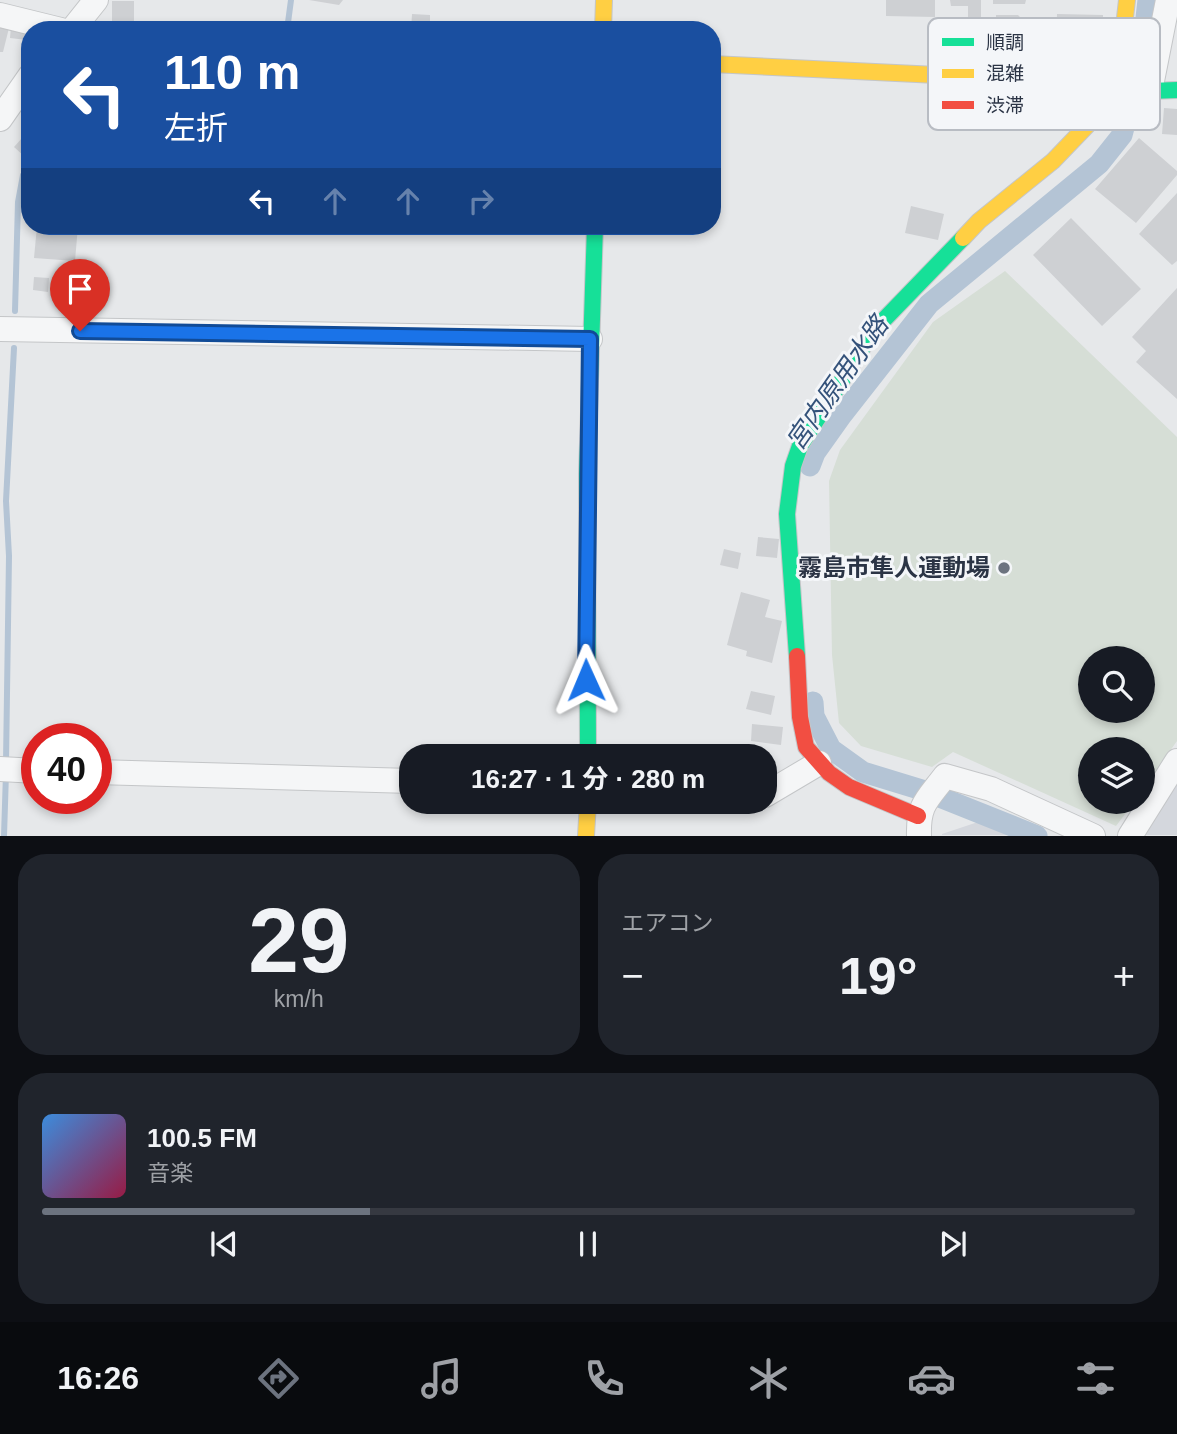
<!DOCTYPE html>
<html lang="ja">
<head>
<meta charset="utf-8">
<style>
  :root { --surface:#171b24; --page:#20242c; --text:#f1f3f6; --muted:#9ea1a6; --line:#363941; --accent:#6c737f }
  body { margin:0; font-family:Arial,"Noto Sans JP",sans-serif; background:var(--page); color:var(--text); height:100vh; display:flex; flex-direction:column; font-size:26px; white-space:nowrap }
  * { box-sizing:border-box; margin:0 }
  p { font-size:23px; color:var(--muted) }
  .icon { flex:none; width:38px; height:38px; fill:none; stroke:currentColor; stroke-width:2; stroke-linecap:round; stroke-linejoin:round }
  .map { position:relative; height:836px; overflow:hidden }
  .panel { display:flex; flex-direction:column; gap:18px; padding:18px; background:#0d0f14; flex:1 }
  .panel>* { flex:none }
  .guide { position:absolute; left:21px; top:21px; width:700px; height:214px; border-radius:28px; box-shadow:0 4px 10px #0003; background:#1a4fa0; color:#fff; overflow:hidden }
  .fabs { position:absolute; left:1078px; top:646px; display:grid; gap:14px }
  .fabs a { display:grid; place-items:center; width:77px; height:77px; border-radius:50%; background:var(--surface); box-shadow:0 4px 10px #0003; font-size:35px }
  .speed { position:absolute; left:21px; top:723px; display:flex; gap:14px; font-size:35px; font-weight:700; text-align:center }
  .speed>* { display:grid; place-content:center; width:91px; height:91px; border-radius:50%; background:var(--surface); box-shadow:0 4px 10px #0003; line-height:1 }
  .speed .limit { border:10px solid #d22; background:#fff; color:#111 }
  .pin { position:absolute; display:grid; place-items:center; width:60px; height:60px; color:#fff; margin:-72px -30px; border-radius:50% 50% 50% 0; rotate:-45deg; box-shadow:0 0 7px #0007 }
  .pin .icon { rotate:45deg }
  .me { position:absolute; width:77px; margin:-38px; rotate:359deg; stroke-linejoin:round; filter:drop-shadow(0 0 5px #0008) }
  .turn { display:flex; align-items:center; gap:24px; height:147px; padding:0 28px; font-size:32px }
  .turn .icon { width:91px; height:91px; stroke-width:2.5 }
  .turn b { display:block; font-size:49px; line-height:60px }
  .lanes { display:flex; align-items:center; height:66px; padding:0 28px; background:#0003; justify-content:center; gap:35px; direction:ltr }
  .lanes .off { opacity:.35 }
  .big { font-size:52px; font-weight:700; line-height:1.1 }
  .panel .widget { flex:1; display:flex; flex-direction:column; justify-content:center; gap:10px; min-width:0; padding:0 24px; border-radius:28px; background:var(--page) }
  .panel .dial { align-items:center; gap:0 }
  .dial b { font-size:91px; line-height:1 }
  .song { display:flex; align-items:center; gap:21px }
  .cover { width:84px; height:84px; border-radius:10px; background:linear-gradient(135deg,hsl(210 70% 55%),hsl(340 70% 35%)) }
  .played { height:7px; border-radius:4px; background:linear-gradient(90deg,var(--accent) 30%,var(--line) 30%) }
  .keys { display:flex; justify-content:space-around; direction:ltr }
  .heat { display:flex; justify-content:space-between; align-items:center; font-size:38px; direction:ltr }
  .panel .tiles { flex:1; display:grid; gap:18px; grid-template-columns:1fr 1fr }
  .widget:last-child { grid-column:span 2 }
  .trip { position:absolute; left:399px; top:744px; width:378px; height:70px; border-radius:28px; background:var(--surface); box-shadow:0 4px 10px #0003; font-weight:700; line-height:70px; text-align:center }
  .tabs { display:flex; height:112px; justify-content:space-around; align-items:center; background:#090b0e; color:var(--muted) }
  .tabs .icon { width:49px; height:49px }
  .tabs .selected { color:var(--accent) }
  .tabs b { font-size:32px; color:var(--text) }
  .map>svg:first-child { display:block }
  .built { fill:#d4d7dd }
  .green { fill:#d6ded6; fill-rule:evenodd }
  .lines { fill:none; stroke-linecap:round; stroke-linejoin:round }
  .stream { stroke:#b4c4d5; stroke-width:6 }
  .canal { stroke:#b4c4d5; stroke-width:21 }
  .building { fill:#ced0d3 }
  .street-casing { stroke:#c4c6c8; stroke-width:26 }
  .fast-casing { stroke:#c4c6c8; stroke-width:18 }
  .slow-casing { stroke:#c4c6c8; stroke-width:18 }
  .jam-casing { stroke:#c4c6c8; stroke-width:18 }
  .street { stroke:#f5f6f7; stroke-width:24 }
  .fast { stroke:#16e098; stroke-width:16 }
  .slow { stroke:#ffcf43; stroke-width:16 }
  .jam { stroke:#f24e42; stroke-width:16 }
  .route-casing { stroke:#114b97; stroke-width:18 }
  .route { stroke:#1a73e8; stroke-width:12 }
  .poi-dot { fill:#6c737f; stroke:#f4f6f9; stroke-width:2.5 }
  .labels { text-anchor:middle; stroke-width:6; stroke-linejoin:round; paint-order:stroke }
  .poi-label { font-size:24px; font-weight:bold; fill:#2b3445; stroke:#f4f6f9; text-anchor:end }
  .water-label { font-size:26px; font-style:italic; fill:#34527a; stroke:#f4f6f9 }
  .key { fill:#f4f6f9; stroke:#b8bcc3; stroke-width:2 }
  .key-label { font-size:19px; fill:#2b3445 }
</style>
</head>
<body>
<div class="map">
<svg width="1177" height="836" viewBox="0 0 1177 836">
  <rect width="100%" height="100%" fill="#e6e8ea"/>
  <path class="built" d="M1177,785V835H1137Z
    M978,822L1008,835H942V834Z"/>
  <path class="green" d="M1005,271L1177,437V741L1143,789V749H1090V802H1134L1116,826L953,752L932,767L861,746L839,723L832,655L829,481L840,450L933,322ZM1090,658H1143V710H1090Z"/>
  <g class="lines">
    <path class="stream" d="M287,30L291,0
      M15,311L18,202L23,175L30,169
      M6,762L9,556L6,501L14,348
      M4,836L6,773"/>
    <path class="canal" d="M810,466L815,453L842,415L929,304L1099,164L1122,135L1141,63L1148,0
      M813,702L814,716L831,749L863,772L922,790L1037,836"/>
  </g>
  <path class="building" d="M309,0H343L339,5Z
    M886,0H935V17L886,16Z
    M950,0H981V20H968V6H951Z
    M993,0H1026L1025,4H993Z
    M112,1H134V23H112Z
    M412,14L430,15V30H411Z
    M1057,14L1103,15L1102,50L1086,49V41L1056,40Z
    M996,15H1018L1025,22V41H996Z
    M0,26L9,28L3,52H0Z
    M11,27L28,29L27,40L10,38Z
    M1164,108L1177,109V135L1162,134Z
    M30,129V152L25,157L14,147Z
    M1139,138L1177,171V175L1136,223L1095,189Z
    M1177,193V261L1172,265L1139,234Z
    M911,206L944,214L938,240L905,233Z
    M1071,218L1141,289L1102,326L1033,255Z
    M37,226H78L75,261L34,258Z
    M34,277L49,278L48,292L33,290Z
    M1177,288V399L1136,362L1146,351L1132,337Z
    M758,537L779,539L777,558L756,556Z
    M724,549L741,553L738,569L720,565Z
    M741,592L770,600L765,617L782,621L772,663L746,656L747,651L727,645Z
    M751,691L775,696L771,715L746,709Z
    M752,724L783,727L781,745L751,741Z"/>
  <g class="lines">
    <g class="street-casing">
      <path id="street" d="M0,15L61,30
        M72,30L96,0
        M1150,91L1168,0
        M0,119L30,76
        M0,329L590,339
        M0,769L37,771
        M96,772L411,781
        M765,795L819,763
        M919,836C918,804 927,800 945,776L991,789L1093,836
        M1130,836L1177,761"/>
    </g>
    <g class="fast-casing">
      <path id="fast" d="M937,75L1090,83L1150,91L1177,90
        M797,656L787,514L793,466L800,446L874,330L963,238
        M588,756L587,474L595,226"/>
    </g>
    <g class="slow-casing">
      <path id="slow" d="M603,30L604,0
        M712,64L937,75
        M963,238L979,221L1053,161L1102,110L1117,88L1127,0
        M586,836L588,802"/>
    </g>
    <g class="jam-casing">
      <path id="jam" d="M797,656L800,717L806,747L829,773L849,787L918,816"/>
    </g>
    <use href="#street" class="street"/>
    <use href="#fast" class="fast"/>
    <use href="#slow" class="slow"/>
    <use href="#jam" class="jam"/>
  </g>
  <g class="lines">
    <g class="route-casing">
      <path id="route" d="M80,331L590,339L586,680"/>
    </g>
    <use href="#route" class="route"/>
  </g>
  <circle class="poi-dot" cx="1004" cy="568" r="7"/>
  <g class="labels">
    <g class="poi-label">
      <text x="990" y="576">霧島市隼人運動場</text>
    </g>
    <g class="water-label">
      <text transform="translate(837 383) rotate(-55)" y="9">宮内原用水路</text>
    </g>
  </g>
  <rect x="928" y="18" width="232" height="112" rx="10" class="key"/>
  <rect x="942" y="38" width="32" height="8" fill="#16e098"/>
  <rect x="942" y="69" width="32" height="9" fill="#ffcf43"/>
  <rect x="942" y="101" width="32" height="8" fill="#f24e42"/>
  <g class="key-label">
    <text x="986" y="49">順調</text>
    <text x="986" y="80">混雑</text>
    <text x="986" y="112">渋滞</text>
  </g>
</svg>
<div class="fabs">
<a><svg class="icon" aria-label="search" viewBox="0 0 24 24"><circle cx="10" cy="10" r="6"/><path d="M15 15l6 6"/></svg></a>
<a><svg class="icon" aria-label="layers" viewBox="0 0 24 24"><path d="M12 4l9 5-9 5-9-5zM3 14l9 5 9-5"/></svg></a>
</div>
<div class="speed"><div class="limit">40</div></div>
<div class="pin" style="left:80px;top:331px;background:#d93025"><svg class="icon" aria-label="arrive" viewBox="0 0 24 24"><path d="M6 21V4h12l-3 4 3 4H6"/></svg></div>
<svg class="me" style="left:586px;top:680px" viewBox="-20 -20 40 40"><path d="M0-17L14 15 0 8-14 15z" fill="#1a73e8" stroke="#fff" stroke-width="4"/></svg>
<div class="trip">16:27 · 1 分 · 280 m</div>
<div class="guide">
<div class="turn"><svg class="icon" aria-label="left" viewBox="0 0 24 24"><path d="M17 20v-9H6M10 6l-5 5 5 5"/></svg><div><b>110 m</b>左折</div></div>
<div class="lanes"><svg class="icon" aria-label="left" viewBox="0 0 24 24"><path d="M17 20v-9H6M10 6l-5 5 5 5"/></svg><svg class="icon off" aria-label="ahead" viewBox="0 0 24 24"><path d="M12 20V5M6 11l6-6 6 6"/></svg><svg class="icon off" aria-label="ahead" viewBox="0 0 24 24"><path d="M12 20V5M6 11l6-6 6 6"/></svg><svg class="icon off" aria-label="right" viewBox="0 0 24 24"><path d="M7 20v-9h11M14 6l5 5-5 5"/></svg></div>
</div>
</div>
<section class="panel">
<div class="tiles">
<div class="widget dial"><b>29</b><p>km/h</p></div>
<div class="widget"><p>エアコン</p>
<div class="heat"><a>−</a><b class="big">19°</b><a>+</a></div>
</div>
<div class="widget">
<div class="song"><i class="cover"></i><div><b>100.5 FM</b><p>音楽</p></div></div>
<div class="played"></div>
<div class="keys"><svg class="icon" aria-label="previous" viewBox="0 0 24 24"><path d="M18 5L8 12l10 7zM5 5v14"/></svg><svg class="icon" aria-label="pause" viewBox="0 0 24 24"><path d="M8 5v14M16 5v14"/></svg><svg class="icon" aria-label="next" viewBox="0 0 24 24"><path d="M6 5l10 7-10 7zM19 5v14"/></svg></div>
</div>
</div>
</section>
<nav class="tabs">
<b>16:26</b>
<svg class="icon selected" aria-label="directions" viewBox="0 0 24 24"><path d="M12 3l9 9-9 9-9-9zM9 14v-3h6M13 9l2 2-2 2"/></svg>
<svg class="icon" aria-label="music" viewBox="0 0 24 24"><path d="M9 18V5l10-2v13"/><circle cx="6" cy="18" r="3"/><circle cx="16" cy="16" r="3"/></svg>
<svg class="icon" aria-label="phone" viewBox="0 0 24 24"><path d="M5 4h4l2 5-3 2q2 4 5 5l2-3 5 2v4C11 20 4 13 5 4z"/></svg>
<svg class="icon" aria-label="climate" viewBox="0 0 24 24"><path d="M12 3v18M4 7l16 10M4 17L20 7"/></svg>
<svg class="icon" aria-label="car" viewBox="0 0 24 24"><path d="M5 17H2v-5l4-1 3-4h7l3 4 3 1v5h-3M9 17h6M6 11h13"/><circle cx="7" cy="17" r="2"/><circle cx="17" cy="17" r="2"/></svg>
<svg class="icon" aria-label="filters" viewBox="0 0 24 24"><path d="M4 7h16M4 17h16"/><circle cx="9" cy="7" r="2"/><circle cx="15" cy="17" r="2"/></svg>
</nav>
</body>
</html>
